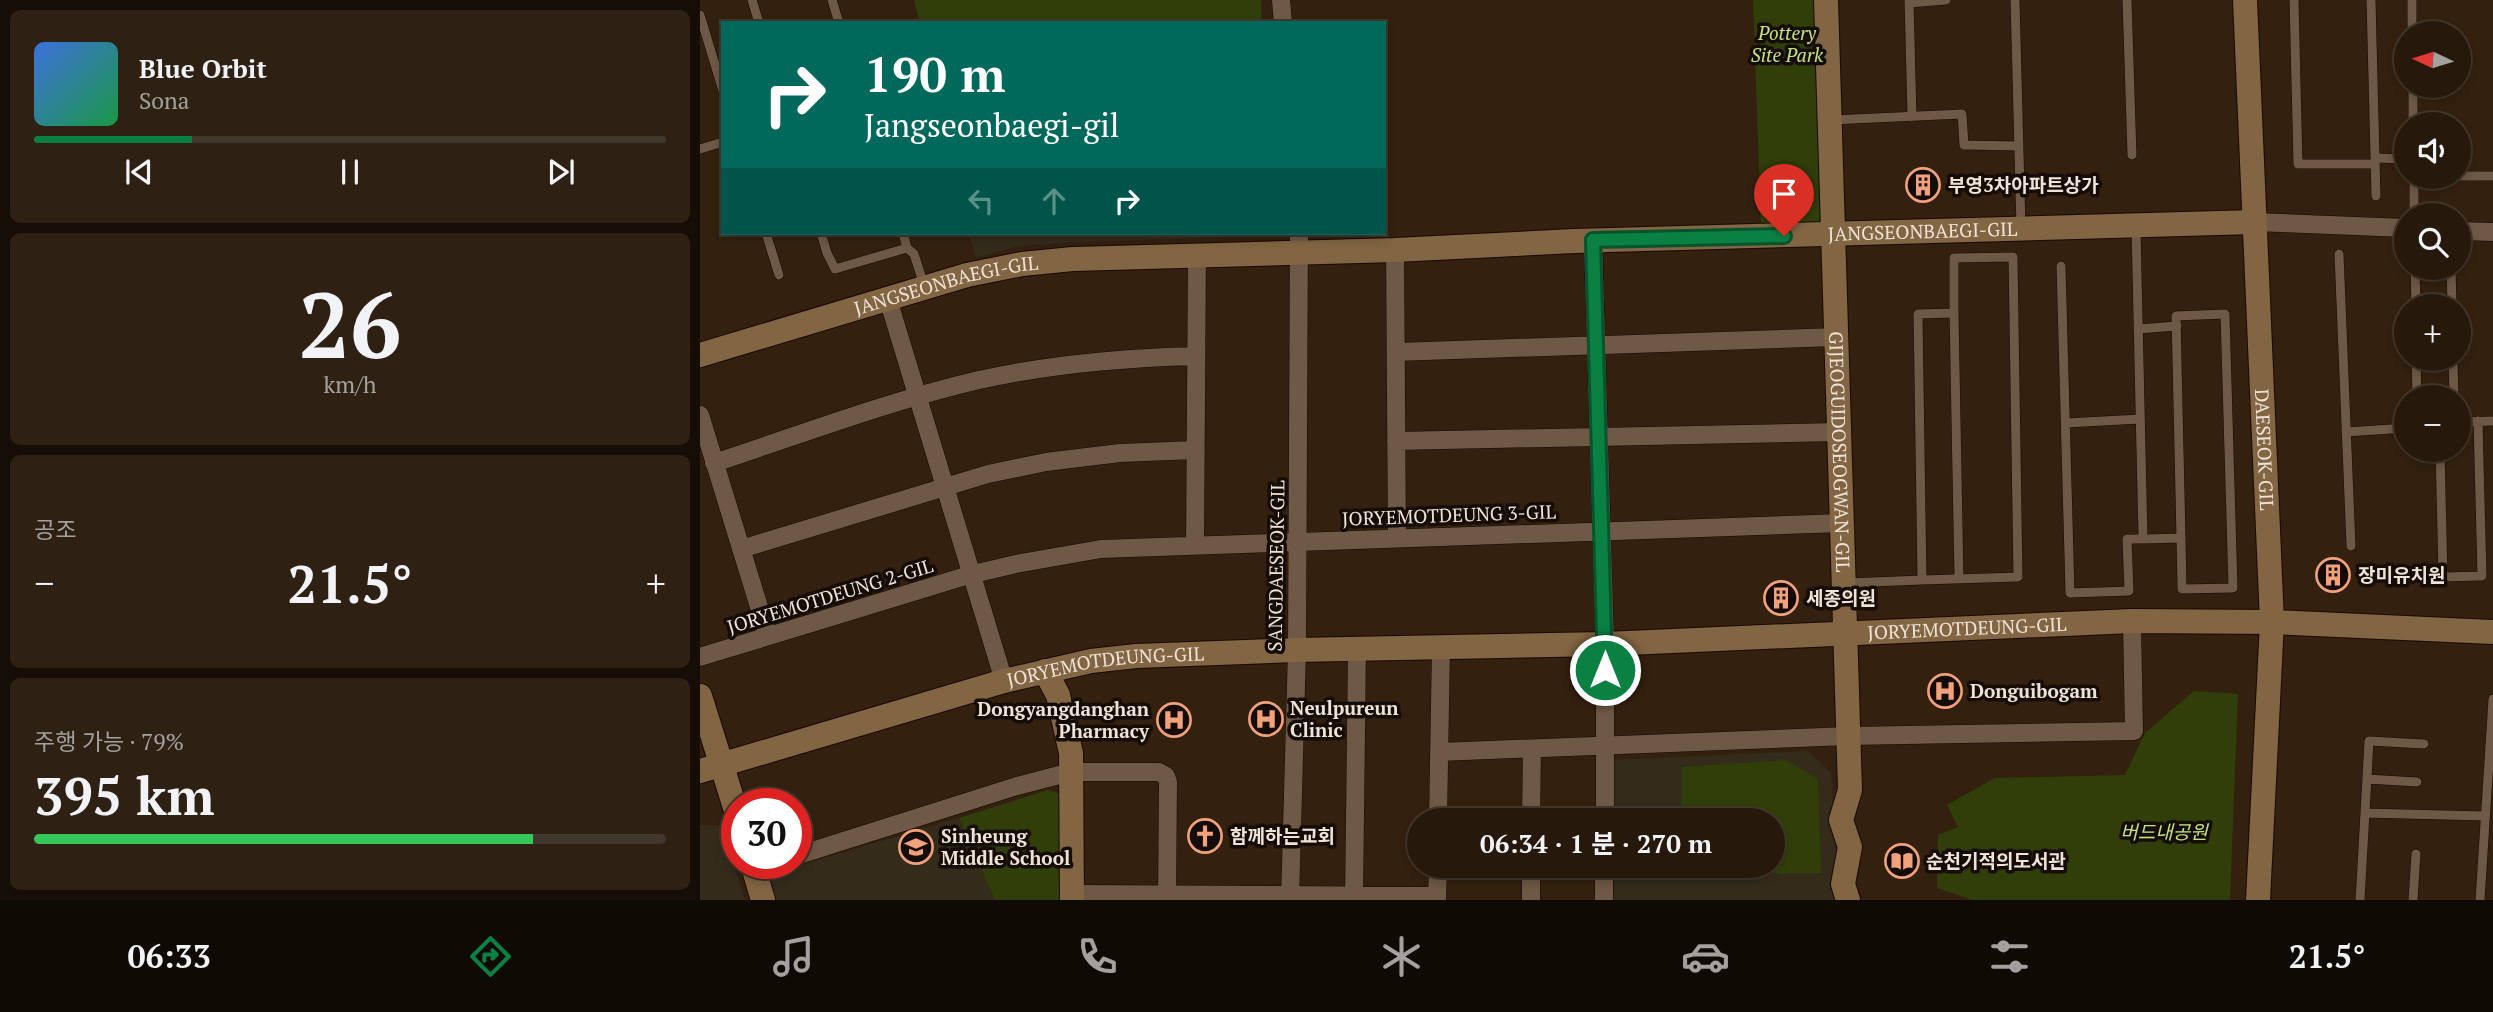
<!DOCTYPE html>
<html lang="ko">
<head>
<meta charset="utf-8">
<style>
  :root { --surface:#26180b; --page:#2e2114; --text:#f1f3f6; --muted:#a4a09d; --line:#42372c; --accent:#0b8043 }
  body { margin:0; font-family:"PT Serif","Noto Sans KR",serif; background:var(--page); color:var(--text); height:100vh; display:flex; flex-direction:column; font-size:26px; white-space:nowrap }
  * { box-sizing:border-box; margin:0 }
  p { font-size:23px; color:var(--muted) }
  .icon { flex:none; width:38px; height:38px; fill:none; stroke:currentColor; stroke-width:2; stroke-linecap:round; stroke-linejoin:round }
  .map { position:relative; flex:1; overflow:hidden }
  .details { display:flex; flex-direction:column; gap:10px; padding:10px; background:#150d06; width:700px }
  .details>* { flex:none }
  .guide { position:absolute; left:21px; top:21px; width:665px; height:214px; border-radius:0px; box-shadow:0 4px 10px #0003,0 0 0 2px var(--line); background:#00695c; color:#fff; overflow:hidden }
  .needle { width:46px; rotate:274deg }
  .fabs { position:absolute; left:1694px; top:21px; display:grid; gap:14px }
  .fabs a { display:grid; place-items:center; width:77px; height:77px; border-radius:50%; background:var(--surface); box-shadow:0 4px 10px #0003,0 0 0 2px var(--line); font-size:35px }
  .speed { position:absolute; left:21px; top:788px; display:flex; gap:14px; font-size:35px; font-weight:700; text-align:center }
  .speed>* { display:grid; place-content:center; width:91px; height:91px; border-radius:50%; background:var(--surface); box-shadow:0 4px 10px #0003,0 0 0 2px var(--line); line-height:1 }
  .speed .limit { border:10px solid #d22; background:#fff; color:#111 }
  .pin { position:absolute; display:grid; place-items:center; width:60px; height:60px; color:#fff; margin:-72px -30px; border-radius:50% 50% 50% 0; rotate:-45deg; box-shadow:0 0 7px #0007 }
  .pin .icon { rotate:45deg }
  .me { position:absolute; width:77px; margin:-38px; rotate:0deg; stroke-linejoin:round; filter:drop-shadow(0 0 5px #0008) }
  .turn { display:flex; align-items:center; gap:24px; height:147px; padding:0 28px; font-size:32px }
  .turn .icon { width:91px; height:91px; stroke-width:2.5 }
  .turn b { display:block; font-size:49px; line-height:60px }
  .lanes { display:flex; align-items:center; height:66px; padding:0 28px; background:#0003; justify-content:center; gap:35px; direction:ltr }
  .lanes .off { opacity:.35 }
  .big { font-size:52px; font-weight:700; line-height:1.1 }
  .details .card { flex:1; display:flex; flex-direction:column; justify-content:center; gap:10px; min-width:0; padding:0 24px; border-radius:10px; background:var(--page) }
  .details .dial { align-items:center; gap:0 }
  .dial b { font-size:91px; line-height:1 }
  .song { display:flex; align-items:center; gap:21px }
  .cover { width:84px; height:84px; border-radius:10px; background:linear-gradient(135deg,hsl(220 70% 55%),hsl(140 70% 35%)) }
  .played { height:7px; border-radius:4px; background:linear-gradient(90deg,var(--accent) 25%,var(--line) 25%) }
  .keys { display:flex; justify-content:space-around; direction:ltr }
  .heat { display:flex; justify-content:space-between; align-items:center; font-size:38px; direction:ltr }
  .charge { height:10px; border-radius:5px; background:linear-gradient(90deg,#34c759 79%,var(--line) 0) }
  .trip { position:absolute; left:707px; top:808px; width:378px; height:70px; border-radius:35px; background:var(--surface); box-shadow:0 4px 10px #0003,0 0 0 2px var(--line); font-weight:700; line-height:70px; text-align:center }
  .tab-bar { display:flex; height:112px; justify-content:space-around; align-items:center; background:#0f0a04; color:var(--muted) }
  .tab-bar .icon { width:49px; height:49px }
  .tab-bar .on { color:var(--accent) }
  .tab-bar b { font-size:32px; color:var(--text) }
  main { display:flex; flex:1; min-height:0 }
  .map>svg:first-child { display:block }
  .education { fill:#342b1b }
  .green { fill:#303e0a }
  .lines { fill:none; stroke-linecap:round; stroke-linejoin:round }
  .lane-casing { stroke:#1a0900; stroke-width:10 }
  .street-casing { stroke:#1a0900; stroke-width:19 }
  .secondary-casing { stroke:#1a0900; stroke-width:26 }
  .lane { stroke:#6e5846; stroke-width:9 }
  .street { stroke:#6e5846; stroke-width:18 }
  .secondary { stroke:#826542; stroke-width:24 }
  .route-casing { stroke:#07532c; stroke-width:18 }
  .route { stroke:#0b8043; stroke-width:12 }
  .labels { text-anchor:middle; stroke-width:7; stroke-linejoin:round; paint-order:stroke }
  .park-label { font-size:19px; font-style:italic; fill:#c3e37d; stroke:#150c06 }
  .poi-label { font-size:19px; font-weight:bold; fill:#efe2d7; stroke:#150c06; text-anchor:start }
  .street-label { font-size:19px; fill:#efe2d7; stroke:#150c06 }
</style>
</head>
<body>
<main>
<section class="details">
<div class="card">
<div class="song"><i class="cover"></i><div><b>Blue Orbit</b><p>Sona</p></div></div>
<div class="played"></div>
<div class="keys"><svg class="icon" aria-label="previous" viewBox="0 0 24 24"><path d="M18 5L8 12l10 7zM5 5v14"/></svg><svg class="icon" aria-label="pause" viewBox="0 0 24 24"><path d="M8 5v14M16 5v14"/></svg><svg class="icon" aria-label="next" viewBox="0 0 24 24"><path d="M6 5l10 7-10 7zM19 5v14"/></svg></div>
</div>
<div class="card dial"><b>26</b><p>km/h</p></div>
<div class="card"><p>공조</p>
<div class="heat"><a>−</a><b class="big">21.5°</b><a>+</a></div>
</div>
<div class="card"><p>주행 가능 · 79%</p><b class="big">395 km</b><div class="charge"></div></div>
</section>
<div class="map">
<svg width="1793" height="900" viewBox="0 0 1793 900">
  <rect width="100%" height="100%" fill="#33200f"/>
  <path class="education" d="M269,233H564L558,236L379,242L319,246L276,258Z
    M1108,751L1131,772L1139,900H914V866H1073V821H914L913,760Z
    M259,818L295,900H70L63,876Z
    M0,825H21L45,900H0Z"/>
  <path class="green" d="M214,0H561L562,23H220Z
    M1053,0H1118L1122,218L1116,223L1061,226Z
    M1494,691L1538,694L1530,900H1273L1237,888L1238,835L1258,827L1247,805L1295,778L1425,775L1445,733Z
    M1086,760L1118,779L1121,873L979,875V866H1073V821H981L982,767Z
    M348,790L361,794L360,900H295L259,818Z"/>
  <g class="lines">
    <g class="lane-casing">
      <path id="lane" d="M52,0L59,23
        M132,0L139,23
        M1209,0L1212,117
        M1315,0L1321,228
        M1427,0L1432,155
        M1594,0L1598,164H1675
        M1671,0L1676,196
        M1712,0V33
        M1209,3L1246,0
        M0,15L23,91
        M1713,86V124
        M1131,120L1262,114L1264,145L1319,146
        M0,149L23,142
        M1675,158L1706,159
        M1759,176H1793
        M1714,177V215
        M1436,228L1443,539L1481,538L1482,589L1533,588L1525,314L1476,316L1481,538
        M66,233L79,275
        M121,233L127,253L135,269L207,248L214,254L224,285
        M203,233L207,248
        M1639,254L1651,546
        M1361,266L1370,593L1429,591L1427,539H1443
        M1715,268L1716,306
        M1751,268L1752,306
        M1254,313L1259,579
        M1438,329L1477,326
        M1716,359L1717,397
        M1753,359L1754,397
        M1759,422L1793,421
        M1366,423L1440,419
        M1646,432L1706,428
        M1740,450L1743,577L1782,576L1778,421
        M1146,583L1222,580L1218,314L1254,313V258L1313,257L1318,577L1222,580
        M1724,744L1669,741L1665,813L1785,816
        M1667,779L1717,782
        M1660,900L1665,813
        M1713,900L1716,854
        M1780,900L1793,699"/>
    </g>
    <g class="street-casing">
      <path id="street" d="M581,0L583,23
        M1554,222L1706,228
        M1759,231L1793,232
        M893,240L905,644V821
        M695,250L697,538
        M188,299L304,681
        M696,352L1136,337
        M0,415L68,636
        M696,441L1139,432
        M14,463C102,434 189,401 279,380C351,364 423,358 496,356
        M495,545L497,257
        M41,549L288,474L346,462L420,453L495,450
        M0,657L269,575L316,564L401,549L1142,523
        M739,752L1148,736L1434,731L1432,621
        M738,821L741,647
        M831,821L832,749
        M96,856L317,786L371,772H459L466,776L468,782L467,900
        M54,869L73,863
        M372,894L737,896
        M590,900L597,650L599,233
        M654,900L657,649
        M737,900L738,866
        M831,900V866
        M904,900V866"/>
    </g>
    <g class="secondary-casing">
      <g id="secondary">
        <path id="s1" d="M1126,0L1150,790L1141,820L1150,847L1143,884L1148,900"/>
        <path id="s2" d="M1545,0L1572,622L1558,900"/>
        <path id="s3" d="M0,355L267,275L322,264L373,259L695,250L874,241L1554,222"/>
        <path d="M345,671L358,695L371,753L372,900"/>
        <path d="M0,696L37,814"/>
        <path id="s4" d="M0,771L304,681L391,661L436,656L597,650L905,644L1432,621L1572,622L1793,632"/>
        <path d="M52,863L63,900"/>
      </g>
    </g>
    <use href="#lane" class="lane"/>
    <use href="#street" class="street"/>
    <use href="#secondary" class="secondary"/>
  </g>
  <g class="lines">
    <g class="route-casing">
      <path id="route" d="M905,670L893,240L1084,236"/>
    </g>
    <use href="#route" class="route"/>
  </g>
  <defs>
    <g id="building-ring" transform="scale(1.75)"><circle r="9.5" fill="#150c06" stroke="#f1a17c" stroke-width="1.5"/><path d="M-4-6H4V6H1V3H-1V6H-4ZM-2.5-4.3h1.7v1.8h-1.7ZM.8-4.3h1.7v1.8H.8ZM-2.5-1h1.7V.8h-1.7ZM.8-1h1.7V.8H.8Z" fill="#f1a17c"/></g>
    <g id="hospital-ring" transform="scale(1.75)"><circle r="9.5" fill="#150c06" stroke="#f1a17c" stroke-width="1.5"/><path d="M-5-5h3v3.5h4V-5h3V5h-3V1.5h-4V5h-3Z" fill="#f1a17c"/></g>
    <g id="church-ring" transform="scale(1.75)"><circle r="9.5" fill="#150c06" stroke="#f1a17c" stroke-width="1.5"/><path d="M-1.2-6h2.4v3.5h3.3v2.4h-3.3V6h-2.4V-.1h-3.3v-2.4h3.3Z" fill="#f1a17c"/></g>
    <g id="school-ring" transform="scale(1.75)"><circle r="9.5" fill="#150c06" stroke="#f1a17c" stroke-width="1.5"/><path d="M0-5L7-2L0 1L-7-2ZM-4 1L0 2.5L4 1V4Q0 6-4 4Z" fill="#f1a17c"/></g>
    <g id="library-ring" transform="scale(1.75)"><circle r="9.5" fill="#150c06" stroke="#f1a17c" stroke-width="1.5"/><path d="M-6-4Q-3-5.5-.7-3.5V5Q-3 3-6 4ZM6-4Q3-5.5 .7-3.5V5Q3 3 6 4Z" fill="#f1a17c"/></g>
  </defs>
  <g fill-rule="evenodd">
    <use href="#building-ring" x="1223" y="185"/>
    <use href="#building-ring" x="1633" y="575"/>
    <use href="#building-ring" x="1081" y="598"/>
    <use href="#hospital-ring" x="1245" y="691"/>
    <use href="#hospital-ring" x="566" y="719"/>
    <use href="#hospital-ring" x="474" y="720"/>
    <use href="#church-ring" x="505" y="836"/>
    <use href="#school-ring" x="216" y="847"/>
    <use href="#library-ring" x="1202" y="861"/>
  </g>
  <g class="labels">
    <g class="park-label">
      <text x="1087" y="40">Pottery<tspan x="1087" dy="22">Site Park</tspan></text>
      <text x="1464" y="839">버드내공원</text>
    </g>
    <g class="poi-label">
      <text x="1248" y="192">부영3차아파트상가</text>
      <text x="1658" y="582">장미유치원</text>
      <text x="1106" y="605">세종의원</text>
      <text x="1270" y="698">Donguibogam</text>
      <text x="590" y="715">Neulpureun<tspan x="590" dy="22">Clinic</tspan></text>
      <text x="449" y="716" text-anchor="end">Dongyangdanghan<tspan x="449" dy="22">Pharmacy</tspan></text>
      <text x="241" y="843">Sinheung<tspan x="241" dy="22">Middle School</tspan></text>
      <text x="530" y="843">함께하는교회</text>
      <text x="1226" y="868">순천기적의도서관</text>
    </g>
    <g class="street-label">
      <text dy="7" stroke="none"><textPath href="#s3" startOffset="1236">JANGSEONBAEGI-GIL</textPath></text>
      <text dy="7" stroke="none"><textPath href="#s3" startOffset="256">JANGSEONBAEGI-GIL</textPath></text>
      <text dy="7" stroke="none"><textPath href="#s2" startOffset="450">DAESEOK-GIL</textPath></text>
      <text dy="7" stroke="none"><textPath href="#s1" startOffset="452">GIJEOGUIDOSEOGWAN-GIL</textPath></text>
      <text transform="translate(749 515) rotate(-2)" y="7">JORYEMOTDEUNG 3-GIL</text>
      <text transform="translate(576 566) rotate(-89)" y="7">SANGDAESEOK-GIL</text>
      <text transform="translate(130 596) rotate(-17)" y="7">JORYEMOTDEUNG 2-GIL</text>
      <text dy="7" stroke="none"><textPath href="#s4" startOffset="1283">JORYEMOTDEUNG-GIL</textPath></text>
      <text dy="7" stroke="none"><textPath href="#s4" startOffset="420">JORYEMOTDEUNG-GIL</textPath></text>
    </g>
  </g>
</svg>
<div class="fabs">
<a><svg class="needle" viewBox="-14 -14 28 28"><path d="M0-13l5 13h-10z" fill="#e53935"/><path d="M0 13l5-13h-10z" fill="#a4a09d"/></svg></a>
<a><svg class="icon" aria-label="sound" viewBox="0 0 24 24"><path d="M4 9h4l5-4v14l-5-4H4zM17 9q2 3 0 6"/></svg></a>
<a><svg class="icon" aria-label="search" viewBox="0 0 24 24"><circle cx="10" cy="10" r="6"/><path d="M15 15l6 6"/></svg></a>
<a>+</a>
<a>−</a>
</div>
<div class="speed"><div class="limit">30</div></div>
<div class="pin" style="left:1084px;top:236px;background:#d93025"><svg class="icon" aria-label="arrive" viewBox="0 0 24 24"><path d="M6 21V4h12l-3 4 3 4H6"/></svg></div>
<svg class="me" style="left:905px;top:670px" viewBox="-20 -20 40 40"><circle r="17" fill="#0b8043" stroke="#fff" stroke-width="3"/><path d="M0-11L8 9 0 5-8 9z" fill="#fff"/></svg>
<div class="trip">06:34 · 1 분 · 270 m</div>
<div class="guide">
<div class="turn"><svg class="icon" aria-label="right" viewBox="0 0 24 24"><path d="M7 20v-9h11M14 6l5 5-5 5"/></svg><div><b>190 m</b>Jangseonbaegi-gil</div></div>
<div class="lanes"><svg class="icon off" aria-label="left" viewBox="0 0 24 24"><path d="M17 20v-9H6M10 6l-5 5 5 5"/></svg><svg class="icon off" aria-label="ahead" viewBox="0 0 24 24"><path d="M12 20V5M6 11l6-6 6 6"/></svg><svg class="icon" aria-label="right" viewBox="0 0 24 24"><path d="M7 20v-9h11M14 6l5 5-5 5"/></svg></div>
</div>
</div>
</main>
<nav class="tab-bar">
<b>06:33</b>
<svg class="icon on" aria-label="directions" viewBox="0 0 24 24"><path d="M12 3l9 9-9 9-9-9zM9 14v-3h6M13 9l2 2-2 2"/></svg>
<svg class="icon" aria-label="music" viewBox="0 0 24 24"><path d="M9 18V5l10-2v13"/><circle cx="6" cy="18" r="3"/><circle cx="16" cy="16" r="3"/></svg>
<svg class="icon" aria-label="phone" viewBox="0 0 24 24"><path d="M5 4h4l2 5-3 2q2 4 5 5l2-3 5 2v4C11 20 4 13 5 4z"/></svg>
<svg class="icon" aria-label="climate" viewBox="0 0 24 24"><path d="M12 3v18M4 7l16 10M4 17L20 7"/></svg>
<svg class="icon" aria-label="car" viewBox="0 0 24 24"><path d="M5 17H2v-5l4-1 3-4h7l3 4 3 1v5h-3M9 17h6M6 11h13"/><circle cx="7" cy="17" r="2"/><circle cx="17" cy="17" r="2"/></svg>
<svg class="icon" aria-label="filters" viewBox="0 0 24 24"><path d="M4 7h16M4 17h16"/><circle cx="9" cy="7" r="2"/><circle cx="15" cy="17" r="2"/></svg>
<b>21.5°</b>
</nav>
</body>
</html>
